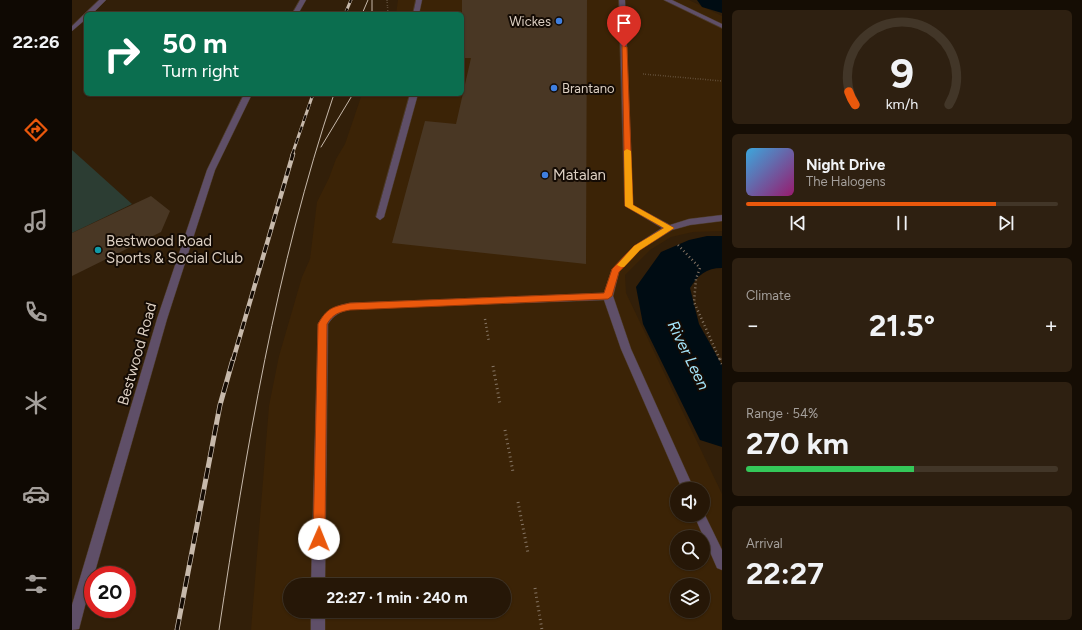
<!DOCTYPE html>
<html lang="en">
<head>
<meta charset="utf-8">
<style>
  :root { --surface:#261707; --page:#2e2011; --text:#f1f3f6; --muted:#a49f9b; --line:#423628; --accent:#ea580c }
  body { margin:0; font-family:Figtree,sans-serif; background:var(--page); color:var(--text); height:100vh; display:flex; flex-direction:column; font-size:15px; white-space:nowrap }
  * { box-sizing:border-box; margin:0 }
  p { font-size:13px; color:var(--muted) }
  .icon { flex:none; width:22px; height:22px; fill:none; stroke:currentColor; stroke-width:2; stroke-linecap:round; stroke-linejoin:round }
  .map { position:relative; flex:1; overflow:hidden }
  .side { display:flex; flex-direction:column; gap:10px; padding:10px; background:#150d04; width:360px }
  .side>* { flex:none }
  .guide { position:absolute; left:12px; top:12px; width:380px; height:84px; border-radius:6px; box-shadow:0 1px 3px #0004,0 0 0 1px var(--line); background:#0b6e4f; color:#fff; overflow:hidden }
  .tools { position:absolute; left:598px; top:482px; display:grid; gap:8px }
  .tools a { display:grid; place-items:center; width:40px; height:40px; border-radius:50%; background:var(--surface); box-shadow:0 1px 3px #0004,0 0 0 1px var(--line); font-size:20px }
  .speed { position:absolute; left:12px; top:566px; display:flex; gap:8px; font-size:20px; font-weight:700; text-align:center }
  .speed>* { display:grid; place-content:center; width:52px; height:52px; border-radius:50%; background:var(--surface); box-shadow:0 1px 3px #0004,0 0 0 1px var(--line); line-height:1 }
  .speed .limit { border:6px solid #d22; background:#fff; color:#111 }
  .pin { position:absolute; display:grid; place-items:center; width:34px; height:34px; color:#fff; margin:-41px -17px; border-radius:50% 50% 50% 0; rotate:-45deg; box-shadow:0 0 4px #0007 }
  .pin .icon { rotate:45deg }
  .me { position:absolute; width:44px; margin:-22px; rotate:1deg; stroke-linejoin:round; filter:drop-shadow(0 0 3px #0008) }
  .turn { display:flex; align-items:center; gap:14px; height:84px; padding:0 12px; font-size:18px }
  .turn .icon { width:52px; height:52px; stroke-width:2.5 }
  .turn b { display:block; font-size:28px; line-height:34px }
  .big { font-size:30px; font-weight:700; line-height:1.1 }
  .side .tile { flex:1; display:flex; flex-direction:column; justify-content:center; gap:6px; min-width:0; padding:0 14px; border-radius:6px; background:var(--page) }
  .side .dial { align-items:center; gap:0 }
  .dial svg { height:104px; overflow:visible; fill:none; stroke:var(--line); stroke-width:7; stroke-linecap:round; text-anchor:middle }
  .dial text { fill:var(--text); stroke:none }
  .song { display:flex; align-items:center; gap:12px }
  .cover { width:48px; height:48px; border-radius:6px; background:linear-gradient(135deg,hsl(200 70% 55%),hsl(320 70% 35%)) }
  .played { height:4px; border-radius:2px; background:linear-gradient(90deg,var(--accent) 80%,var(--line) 80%) }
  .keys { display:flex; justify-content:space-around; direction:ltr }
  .heat { display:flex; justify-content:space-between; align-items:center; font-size:22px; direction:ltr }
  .charge { height:6px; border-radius:3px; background:linear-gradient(90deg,#34c759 54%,var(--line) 0) }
  .trip { position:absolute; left:211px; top:578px; width:228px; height:40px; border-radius:20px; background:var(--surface); box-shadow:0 1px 3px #0004,0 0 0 1px var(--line); font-weight:700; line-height:40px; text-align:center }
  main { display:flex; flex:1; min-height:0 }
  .dock { display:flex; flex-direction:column; width:72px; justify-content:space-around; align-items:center; background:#0f0903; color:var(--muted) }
  .dock .icon { width:28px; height:28px }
  .dock .active { color:var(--accent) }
  .dock b { font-size:18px; color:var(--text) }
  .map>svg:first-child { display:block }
  .built { fill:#3b2306; fill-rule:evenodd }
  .green { fill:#2c3d33 }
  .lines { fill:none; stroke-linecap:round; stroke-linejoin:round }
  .river { fill:#000c13; fill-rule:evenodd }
  .building { fill:#493724 }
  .minor-casing { stroke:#4d3b27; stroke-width:1 }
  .path-far2 { stroke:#867665; stroke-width:1.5; stroke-dasharray:0.5 2; stroke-linecap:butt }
  .path-far1 { stroke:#867665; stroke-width:2.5; stroke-dasharray:1 3; stroke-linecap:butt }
  .path { stroke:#867665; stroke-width:3; stroke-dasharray:1 3.5; stroke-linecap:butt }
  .minor { fill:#5f4f68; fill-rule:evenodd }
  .tram { stroke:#c7b9ab; stroke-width:1 }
  .rail-far2-casing { stroke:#c7b9ab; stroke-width:3 }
  .rail-far1-casing { stroke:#c7b9ab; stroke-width:4.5 }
  .rail-casing { stroke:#c7b9ab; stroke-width:5 }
  .rail-far2 { stroke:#140b04; stroke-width:2; stroke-dasharray:6; stroke-linecap:butt }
  .rail-far1 { stroke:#140b04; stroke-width:3; stroke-dasharray:8; stroke-linecap:butt }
  .rail { stroke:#140b04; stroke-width:3.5; stroke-dasharray:11; stroke-linecap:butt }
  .route { fill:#ea580c; stroke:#983908 }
  .slow { fill:#f59e0b }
  .shop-dot { fill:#3f7fe0; stroke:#140b04; stroke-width:1.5 }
  .culture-dot { fill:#0f9aa8; stroke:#140b04; stroke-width:1.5 }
  .labels { text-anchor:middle; stroke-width:4; stroke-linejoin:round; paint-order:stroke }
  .far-poi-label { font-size:13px; fill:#dccfc2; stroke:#140b04; text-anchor:end }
  .poi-label { font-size:15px; fill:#dccfc2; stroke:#140b04; text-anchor:start }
  .street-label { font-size:15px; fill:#dccfc2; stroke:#140b04 }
  .water-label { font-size:16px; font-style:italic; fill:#a4e4f9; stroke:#140b04 }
</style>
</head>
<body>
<main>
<nav class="dock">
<b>22:26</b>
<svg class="icon active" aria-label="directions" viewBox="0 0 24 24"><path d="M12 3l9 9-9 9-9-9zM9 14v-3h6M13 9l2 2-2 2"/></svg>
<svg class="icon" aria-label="music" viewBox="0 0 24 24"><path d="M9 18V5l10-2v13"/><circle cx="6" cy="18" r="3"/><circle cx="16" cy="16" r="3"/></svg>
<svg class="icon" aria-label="phone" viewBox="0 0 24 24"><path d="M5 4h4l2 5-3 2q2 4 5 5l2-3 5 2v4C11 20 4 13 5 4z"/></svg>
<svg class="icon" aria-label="climate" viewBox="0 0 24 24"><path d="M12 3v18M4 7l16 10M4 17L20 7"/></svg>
<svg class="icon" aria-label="car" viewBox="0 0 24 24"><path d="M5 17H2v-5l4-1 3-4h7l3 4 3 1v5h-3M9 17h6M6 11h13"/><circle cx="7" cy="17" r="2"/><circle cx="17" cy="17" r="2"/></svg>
<svg class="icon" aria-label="filters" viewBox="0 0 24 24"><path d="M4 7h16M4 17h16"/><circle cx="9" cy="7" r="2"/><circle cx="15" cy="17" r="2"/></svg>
</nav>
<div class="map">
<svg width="650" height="630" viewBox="0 0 650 630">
  <rect width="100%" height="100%" fill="#321f09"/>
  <path class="built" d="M326,0H617L650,16V231L621,232L599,237L578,250L553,275L554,293L650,494V630H179L197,406L207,356L230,277L238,259L245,202L257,178L264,159L273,144L290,94H390V14H324ZM605,489H631V515H605ZM605,537H631V563H605ZM218,585H432V611H218ZM605,585H631V611H605Z"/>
  <path class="green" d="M0,150L60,204L0,233Z"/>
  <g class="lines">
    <path class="river" d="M625,0H650V13L630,7Z
      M635,236H650V268C634,268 626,275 618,288L627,324L650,365V447L628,440L571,324L564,287L589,252L617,240Z"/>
  </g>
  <path class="building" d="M390,0H515L514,264L320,243L353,121L384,124L399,58H390Z
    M79,196L98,211L89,232L0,276V233Z"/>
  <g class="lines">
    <g class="minor-casing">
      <path id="minor" d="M27,0H34L20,14H14V19L0,31V26Z
        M228,0H234L226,14H220Z
        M344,0H350L347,14H341Z
        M547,0H553L561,205L598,225L617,219L650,215V221L618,225L600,230L568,250L547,272L541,296L559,349L622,489H610L549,349L532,300L278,309C268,312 262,315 256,324L253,585H239L246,324C254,310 262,306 278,303L532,293L540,269L562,246L590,228L553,206Z
        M592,0H600L650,24V28Z
        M172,94H180L143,170L95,319L22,575H21L7,629L0,630V605L85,319L135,170Z
        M338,94H346L312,217L308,220L304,217Z
        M631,511L650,550V570L645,568L622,515H631Z
        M239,611H253V630H239Z"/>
    </g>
    <path class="path-far2" d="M315,0L316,14
      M571,74L650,81"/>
    <path class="path-far1" d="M606,245L628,268L624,279L622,302L648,360
      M413,319L417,342"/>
    <path class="path" d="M648,359L650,364
      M421,366L428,404
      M433,430L441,472
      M446,502L456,553
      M463,588L470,630"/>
    <use href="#minor" class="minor"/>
    <path class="tram" d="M300,0V14
      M290,14L296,0
      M249,147L281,94
      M147,630C174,451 204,266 262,94"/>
    <g class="rail-far2-casing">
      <path id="rail-far2" d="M273,14L279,0
        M220,155L241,94"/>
    </g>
    <g class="rail-far1-casing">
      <path id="rail-far1" d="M161,360L221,154"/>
    </g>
    <g class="rail-casing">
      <path id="rail" d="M105,630L148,405L161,359"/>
    </g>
    <use href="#rail-far2" class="rail-far2"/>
    <use href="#rail-far1" class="rail-far1"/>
    <use href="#rail" class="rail"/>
  </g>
  <path class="route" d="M550,45L555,47L561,205L602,228L568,250L547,272L540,296L536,299L278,310C267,312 261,314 255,324L253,539L251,543L247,544L243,543L241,539L246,324C255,308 260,307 278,303L532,293L540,269L562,246L592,228L553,206Z"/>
  <path class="slow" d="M555,149L559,151L561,205L602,228L568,250L552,267H549L545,265L562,246L592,228L553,206L552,151Z"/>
  <g class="shop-dot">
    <circle cx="487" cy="21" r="4"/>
    <circle cx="482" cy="88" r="4"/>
    <circle cx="473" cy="175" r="4"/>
  </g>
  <circle class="culture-dot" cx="26" cy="250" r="4"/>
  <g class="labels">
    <g class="far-poi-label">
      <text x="479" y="26">Wickes</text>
      <text x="490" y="93" text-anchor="start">Brantano</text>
    </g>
    <g class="poi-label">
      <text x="481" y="180">Matalan</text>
      <text x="34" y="246">Bestwood Road<tspan x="34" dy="17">Sports &amp; Social Club</tspan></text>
    </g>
    <g class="street-label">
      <text transform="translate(65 354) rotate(-74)" y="5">Bestwood Road</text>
    </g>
    <g class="water-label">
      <text transform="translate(617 355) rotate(64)" y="6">River Leen</text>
    </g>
  </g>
</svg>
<div class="tools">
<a><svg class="icon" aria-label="sound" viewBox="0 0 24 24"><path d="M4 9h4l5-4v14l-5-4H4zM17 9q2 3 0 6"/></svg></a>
<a><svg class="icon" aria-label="search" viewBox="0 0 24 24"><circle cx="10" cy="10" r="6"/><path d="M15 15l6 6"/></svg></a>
<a><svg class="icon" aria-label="layers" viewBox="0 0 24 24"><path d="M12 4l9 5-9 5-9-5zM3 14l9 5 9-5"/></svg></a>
</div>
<div class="speed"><div class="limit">20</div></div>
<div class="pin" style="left:552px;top:47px;background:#d93025"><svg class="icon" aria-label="arrive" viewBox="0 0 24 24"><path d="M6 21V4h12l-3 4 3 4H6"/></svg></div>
<svg class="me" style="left:247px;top:539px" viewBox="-20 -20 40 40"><circle r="19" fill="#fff"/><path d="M0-13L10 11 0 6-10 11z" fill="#ea580c"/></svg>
<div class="trip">22:27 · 1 min · 240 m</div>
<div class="guide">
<div class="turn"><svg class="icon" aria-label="right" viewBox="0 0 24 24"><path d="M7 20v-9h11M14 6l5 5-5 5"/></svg><div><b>50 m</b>Turn right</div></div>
</div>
</div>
<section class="side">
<div class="tile dial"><svg viewBox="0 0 100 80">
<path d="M14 69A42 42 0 1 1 86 69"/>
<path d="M14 69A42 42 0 0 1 9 59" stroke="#ea580c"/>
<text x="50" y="56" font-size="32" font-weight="700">9</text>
<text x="50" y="72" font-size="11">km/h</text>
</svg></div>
<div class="tile">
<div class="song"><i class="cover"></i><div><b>Night Drive</b><p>The Halogens</p></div></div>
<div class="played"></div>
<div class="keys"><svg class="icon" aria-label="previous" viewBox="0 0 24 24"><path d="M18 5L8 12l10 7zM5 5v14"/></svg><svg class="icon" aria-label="pause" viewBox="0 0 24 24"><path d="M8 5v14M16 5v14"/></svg><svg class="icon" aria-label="next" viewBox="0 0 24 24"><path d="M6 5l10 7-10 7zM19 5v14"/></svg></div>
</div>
<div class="tile"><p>Climate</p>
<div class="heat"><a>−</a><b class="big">21.5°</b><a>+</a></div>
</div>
<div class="tile"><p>Range · 54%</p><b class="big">270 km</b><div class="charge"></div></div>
<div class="tile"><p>Arrival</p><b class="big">22:27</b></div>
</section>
</main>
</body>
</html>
